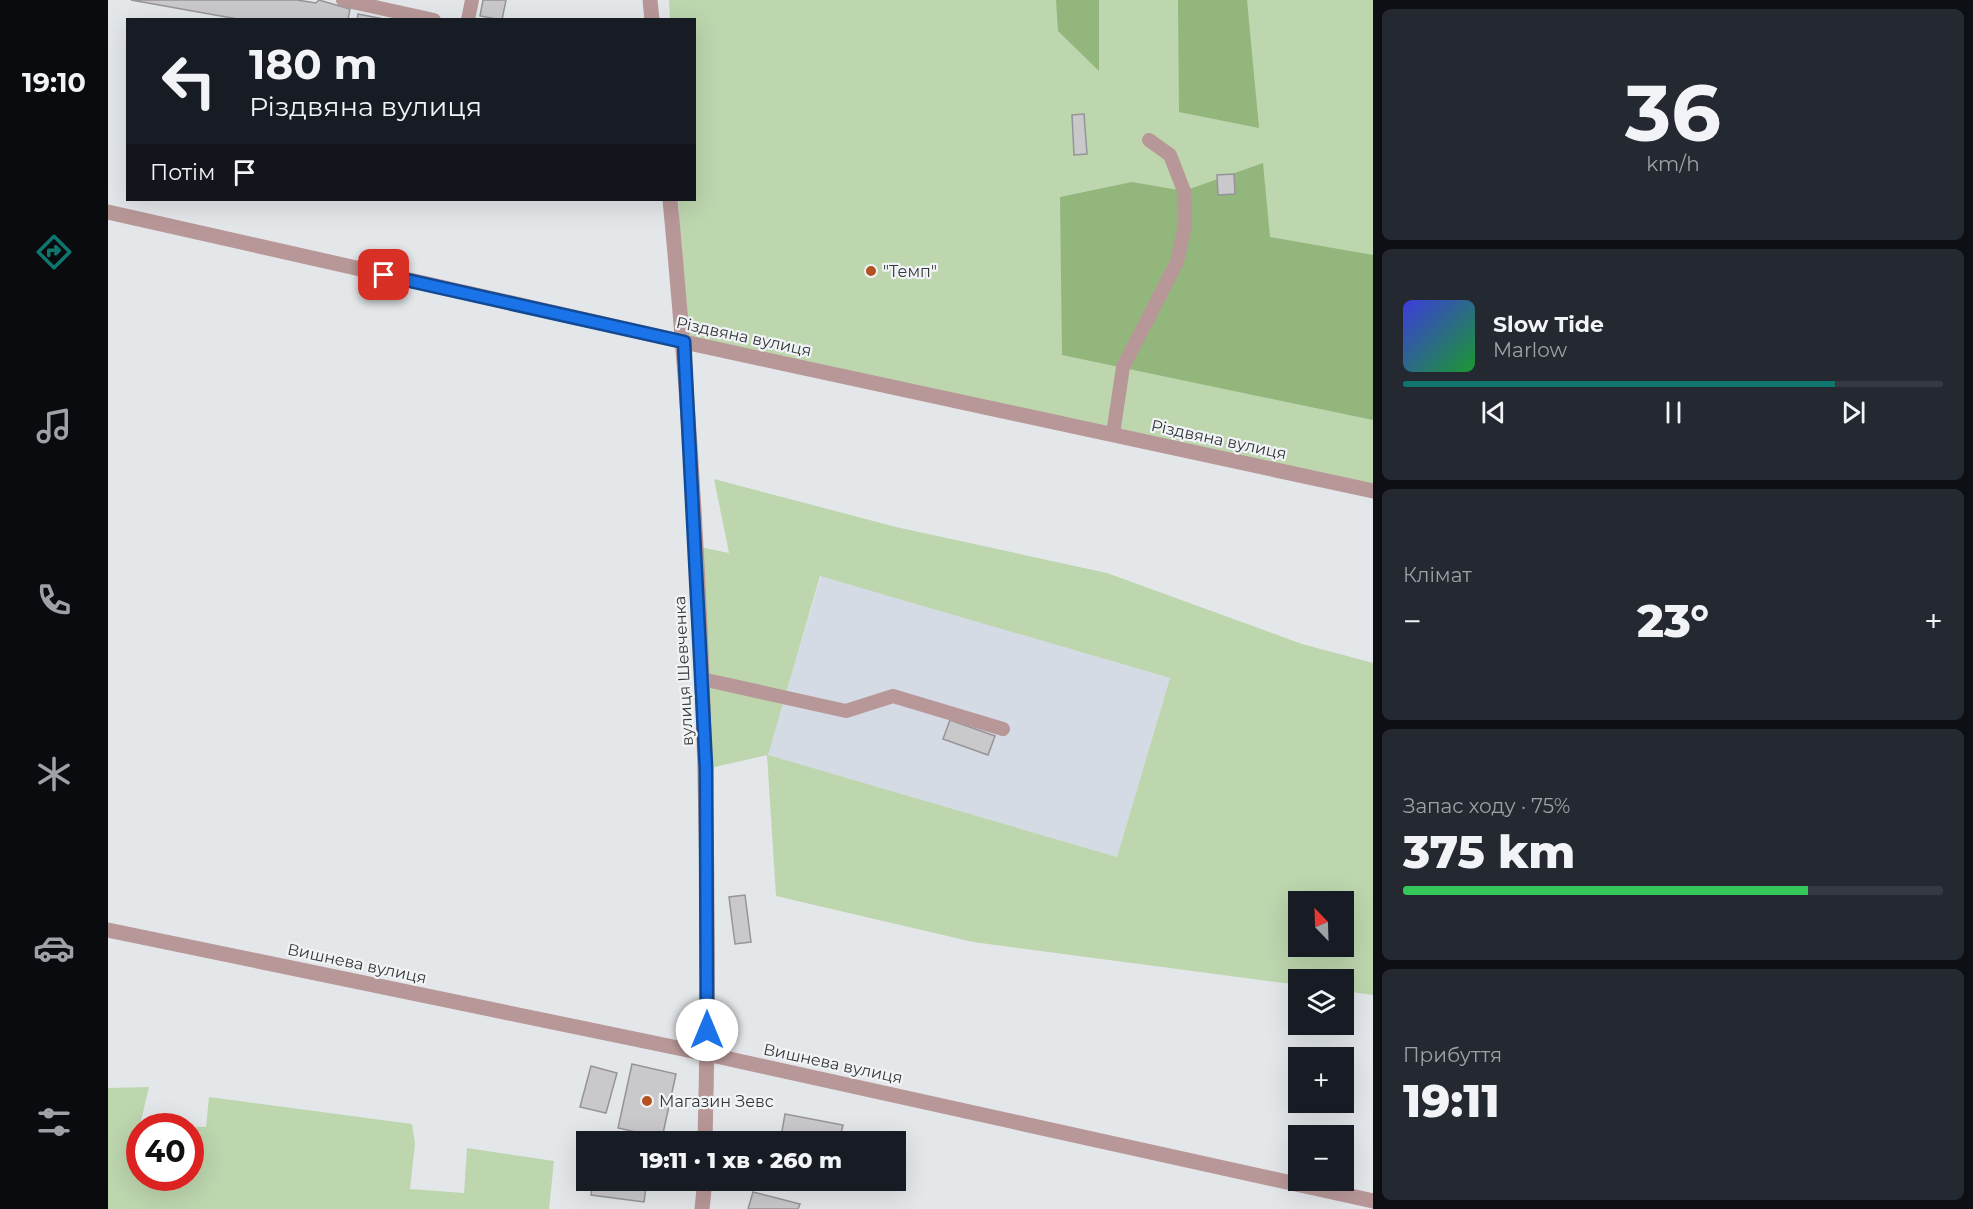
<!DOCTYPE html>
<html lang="uk">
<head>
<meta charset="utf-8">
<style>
  :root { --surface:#171b24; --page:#242831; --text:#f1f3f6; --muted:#9ea1a6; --line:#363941; --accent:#0f766e }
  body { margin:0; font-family:Montserrat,sans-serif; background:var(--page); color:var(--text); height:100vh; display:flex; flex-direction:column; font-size:22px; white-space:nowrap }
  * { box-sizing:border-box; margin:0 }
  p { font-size:20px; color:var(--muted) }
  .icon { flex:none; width:33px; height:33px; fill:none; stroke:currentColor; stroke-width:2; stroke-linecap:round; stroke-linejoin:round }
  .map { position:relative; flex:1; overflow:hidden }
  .drawer { display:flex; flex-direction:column; gap:9px; padding:9px; background:#0d0f14; width:600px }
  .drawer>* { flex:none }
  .top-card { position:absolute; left:18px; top:18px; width:570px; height:183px; border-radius:0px; box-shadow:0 6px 24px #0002; background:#171b24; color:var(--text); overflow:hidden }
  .needle { width:39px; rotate:337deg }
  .buttons { position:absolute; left:1180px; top:891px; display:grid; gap:12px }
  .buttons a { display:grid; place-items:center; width:66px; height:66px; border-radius:0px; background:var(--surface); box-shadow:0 6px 24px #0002; font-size:30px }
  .speed { position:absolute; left:18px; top:1113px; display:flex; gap:12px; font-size:30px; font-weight:700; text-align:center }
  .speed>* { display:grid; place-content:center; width:78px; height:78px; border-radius:50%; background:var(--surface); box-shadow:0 6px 24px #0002; line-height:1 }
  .speed .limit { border:9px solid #d22; background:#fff; color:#111 }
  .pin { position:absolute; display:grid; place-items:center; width:51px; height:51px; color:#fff; margin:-26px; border-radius:12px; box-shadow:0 3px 9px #0006 }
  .me { position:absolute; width:66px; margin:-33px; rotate:0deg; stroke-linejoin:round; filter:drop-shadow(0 0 4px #0008) }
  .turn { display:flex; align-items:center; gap:21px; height:126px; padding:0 24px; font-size:27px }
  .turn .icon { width:78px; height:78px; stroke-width:2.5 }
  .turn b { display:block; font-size:42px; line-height:51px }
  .then { display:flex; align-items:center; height:57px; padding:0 24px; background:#0003; gap:12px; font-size:22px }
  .big { font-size:45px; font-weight:800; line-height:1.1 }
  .drawer .tile { flex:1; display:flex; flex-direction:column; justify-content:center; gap:9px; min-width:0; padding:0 21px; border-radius:9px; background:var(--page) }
  .drawer .dial { align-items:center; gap:0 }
  .dial b { font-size:78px; line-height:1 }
  .song { display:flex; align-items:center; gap:18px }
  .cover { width:72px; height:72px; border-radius:9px; background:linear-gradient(135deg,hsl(240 70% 55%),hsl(130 70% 35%)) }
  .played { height:6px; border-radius:3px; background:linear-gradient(90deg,var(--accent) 80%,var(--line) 80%) }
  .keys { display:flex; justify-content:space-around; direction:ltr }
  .heat { display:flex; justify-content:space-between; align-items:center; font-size:33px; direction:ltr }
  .charge { height:9px; border-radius:4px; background:linear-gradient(90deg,#34c759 75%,var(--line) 0) }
  .trip { position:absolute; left:468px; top:1131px; width:330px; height:60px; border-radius:0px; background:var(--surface); box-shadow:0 6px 24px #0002; font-weight:800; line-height:60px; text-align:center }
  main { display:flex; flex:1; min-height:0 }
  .menu { display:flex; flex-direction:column; width:108px; justify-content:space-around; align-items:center; background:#090b0e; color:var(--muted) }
  .menu .icon { width:42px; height:42px }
  .menu .current { color:var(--accent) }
  .menu b { font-size:27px; color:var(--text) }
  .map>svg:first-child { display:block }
  .built { fill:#d4dbe5 }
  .green { fill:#bdd6ae; fill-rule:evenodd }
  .forest { fill:#93b67c }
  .building { fill:#c9c8cb; stroke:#969498; stroke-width:1.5 }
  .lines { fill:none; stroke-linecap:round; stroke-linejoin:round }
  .service { stroke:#b89798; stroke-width:14 }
  .minor { stroke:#b89798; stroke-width:15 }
  .tertiary { stroke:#b89798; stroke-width:15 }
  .route-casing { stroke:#114b97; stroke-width:15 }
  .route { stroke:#1a73e8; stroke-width:10 }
  .poi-dot { fill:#b65122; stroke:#f1f4f7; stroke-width:2 }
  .labels { text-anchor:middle; stroke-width:4.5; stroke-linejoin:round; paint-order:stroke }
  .poi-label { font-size:16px; fill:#353637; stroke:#f1f4f7; text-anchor:start }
  .street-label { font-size:16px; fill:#353637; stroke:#f1f4f7 }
</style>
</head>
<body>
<main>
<nav class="menu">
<b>19:10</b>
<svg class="icon current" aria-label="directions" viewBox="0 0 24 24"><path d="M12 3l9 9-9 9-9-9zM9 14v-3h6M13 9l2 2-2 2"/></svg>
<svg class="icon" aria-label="music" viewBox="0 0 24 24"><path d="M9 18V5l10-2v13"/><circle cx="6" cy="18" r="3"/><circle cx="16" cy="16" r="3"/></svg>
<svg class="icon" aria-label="phone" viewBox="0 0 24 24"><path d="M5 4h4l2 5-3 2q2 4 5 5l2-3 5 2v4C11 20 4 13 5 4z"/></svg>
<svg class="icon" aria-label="climate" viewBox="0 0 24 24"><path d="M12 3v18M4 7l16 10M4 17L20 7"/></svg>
<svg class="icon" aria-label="car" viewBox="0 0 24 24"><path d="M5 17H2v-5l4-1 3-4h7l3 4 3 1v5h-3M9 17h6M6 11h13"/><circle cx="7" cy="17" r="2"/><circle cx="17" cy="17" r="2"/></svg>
<svg class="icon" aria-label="filters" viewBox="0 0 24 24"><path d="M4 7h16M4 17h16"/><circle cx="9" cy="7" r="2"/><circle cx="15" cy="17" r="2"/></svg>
</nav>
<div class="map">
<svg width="1265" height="1209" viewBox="0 0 1265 1209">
  <rect width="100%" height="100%" fill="#e4e7ea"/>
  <path class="built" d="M713,576L1062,678L1009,857L659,755Z"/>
  <path class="green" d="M561,0H1265V491L576,342L570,200H586V20L562,19Z
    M606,479L788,527L999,573L1194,644L1265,663V995L1236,991V980H1191V985L865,942L668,896L659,755L598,769L587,546L621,553ZM712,576L1062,678L1009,857L660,755ZM1191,902H1236V946H1191Z
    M41,1087L32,1125L98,1127L101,1097L304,1124L307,1144L302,1189L356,1193L359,1148L446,1161L441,1209H0V1088ZM32,1126H82V1178H32Z"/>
  <path class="forest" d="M948,0H991V71L950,31Z
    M1070,0H1139L1151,128L1071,112Z
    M1155,163L1162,237L1265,255V420L954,355L952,197L1024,182L1076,191Z"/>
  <path class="building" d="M23,0H189L208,3L211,0L242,9L240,20H135Z
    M375,0H398L394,20L372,16Z
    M250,14L281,20H249Z
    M976,114L979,154L966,155L964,115Z
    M1126,174L1127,194L1110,195L1109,175Z
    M842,720L887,736L880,755L835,739Z
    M637,895L643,942L627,944L621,897Z
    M524,1064L568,1074L554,1138L510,1128Z
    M483,1066L509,1073L498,1113L472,1107Z
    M677,1114L735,1125L731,1142H672Z
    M485,1180H539L536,1202L483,1195Z
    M645,1192L692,1204L690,1209H640Z"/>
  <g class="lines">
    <path class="service" d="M235,0L326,20
      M360,20L364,0
      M1005,434L1015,367L1069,262L1077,225L1076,191L1062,155L1041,140
      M594,679L738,711L785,696L895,729"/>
    <path class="minor" d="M0,212L576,342L1265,491
      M0,930L599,1054L1265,1201"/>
    <path class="tertiary" d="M542,0L544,20
      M562,200C592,512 605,827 597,1142
      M594,1209L597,1180"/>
  </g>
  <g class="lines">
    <g class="route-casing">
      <path id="route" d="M276,275L576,342L598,769L599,1030"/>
    </g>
    <use href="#route" class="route"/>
  </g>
  <g class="poi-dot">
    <circle cx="763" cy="271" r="6"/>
    <circle cx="539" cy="1101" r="6"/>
  </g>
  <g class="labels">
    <g class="poi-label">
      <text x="775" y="277">"Темп"</text>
      <text x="551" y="1107">Магазин Зевс</text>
    </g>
    <g class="street-label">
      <text transform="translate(636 336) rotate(12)" y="6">Різдвяна вулиця</text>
      <text transform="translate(1111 439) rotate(12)" y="6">Різдвяна вулиця</text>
      <text transform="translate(575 671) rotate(-93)" y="6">вулиця Шевченка</text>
      <text transform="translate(249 963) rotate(12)" y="6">Вишнева вулиця</text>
      <text transform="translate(725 1063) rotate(12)" y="6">Вишнева вулиця</text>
    </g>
  </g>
</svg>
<div class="buttons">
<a><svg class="needle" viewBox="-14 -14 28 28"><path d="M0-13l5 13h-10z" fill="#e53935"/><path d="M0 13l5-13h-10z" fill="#9ea1a6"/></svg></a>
<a><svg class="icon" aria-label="layers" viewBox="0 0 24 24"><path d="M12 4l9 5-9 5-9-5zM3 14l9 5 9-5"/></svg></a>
<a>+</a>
<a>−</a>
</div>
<div class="speed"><div class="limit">40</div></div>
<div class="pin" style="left:276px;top:275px;background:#d93025"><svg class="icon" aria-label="arrive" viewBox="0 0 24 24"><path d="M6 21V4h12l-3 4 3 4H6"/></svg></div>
<svg class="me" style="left:599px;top:1030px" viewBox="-20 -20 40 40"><circle r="19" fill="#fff"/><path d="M0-13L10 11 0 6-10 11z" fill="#1a73e8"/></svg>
<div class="trip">19:11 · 1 хв · 260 m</div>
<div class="top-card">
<div class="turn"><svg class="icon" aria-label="left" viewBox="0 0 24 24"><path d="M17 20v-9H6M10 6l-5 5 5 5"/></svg><div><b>180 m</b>Різдвяна вулиця</div></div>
<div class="then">Потім<svg class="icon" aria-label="arrive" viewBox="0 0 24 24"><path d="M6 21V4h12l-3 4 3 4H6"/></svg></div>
</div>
</div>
<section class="drawer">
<div class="tile dial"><b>36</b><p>km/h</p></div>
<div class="tile">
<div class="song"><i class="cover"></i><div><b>Slow Tide</b><p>Marlow</p></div></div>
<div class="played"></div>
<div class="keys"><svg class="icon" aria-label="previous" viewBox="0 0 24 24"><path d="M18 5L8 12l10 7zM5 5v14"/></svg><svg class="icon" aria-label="pause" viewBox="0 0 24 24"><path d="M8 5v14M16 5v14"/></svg><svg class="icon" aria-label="next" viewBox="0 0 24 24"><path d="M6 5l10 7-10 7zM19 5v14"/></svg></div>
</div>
<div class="tile"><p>Клімат</p>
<div class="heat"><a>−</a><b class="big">23°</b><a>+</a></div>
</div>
<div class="tile"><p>Запас ходу · 75%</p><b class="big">375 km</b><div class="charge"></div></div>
<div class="tile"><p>Прибуття</p><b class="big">19:11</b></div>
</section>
</main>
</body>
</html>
